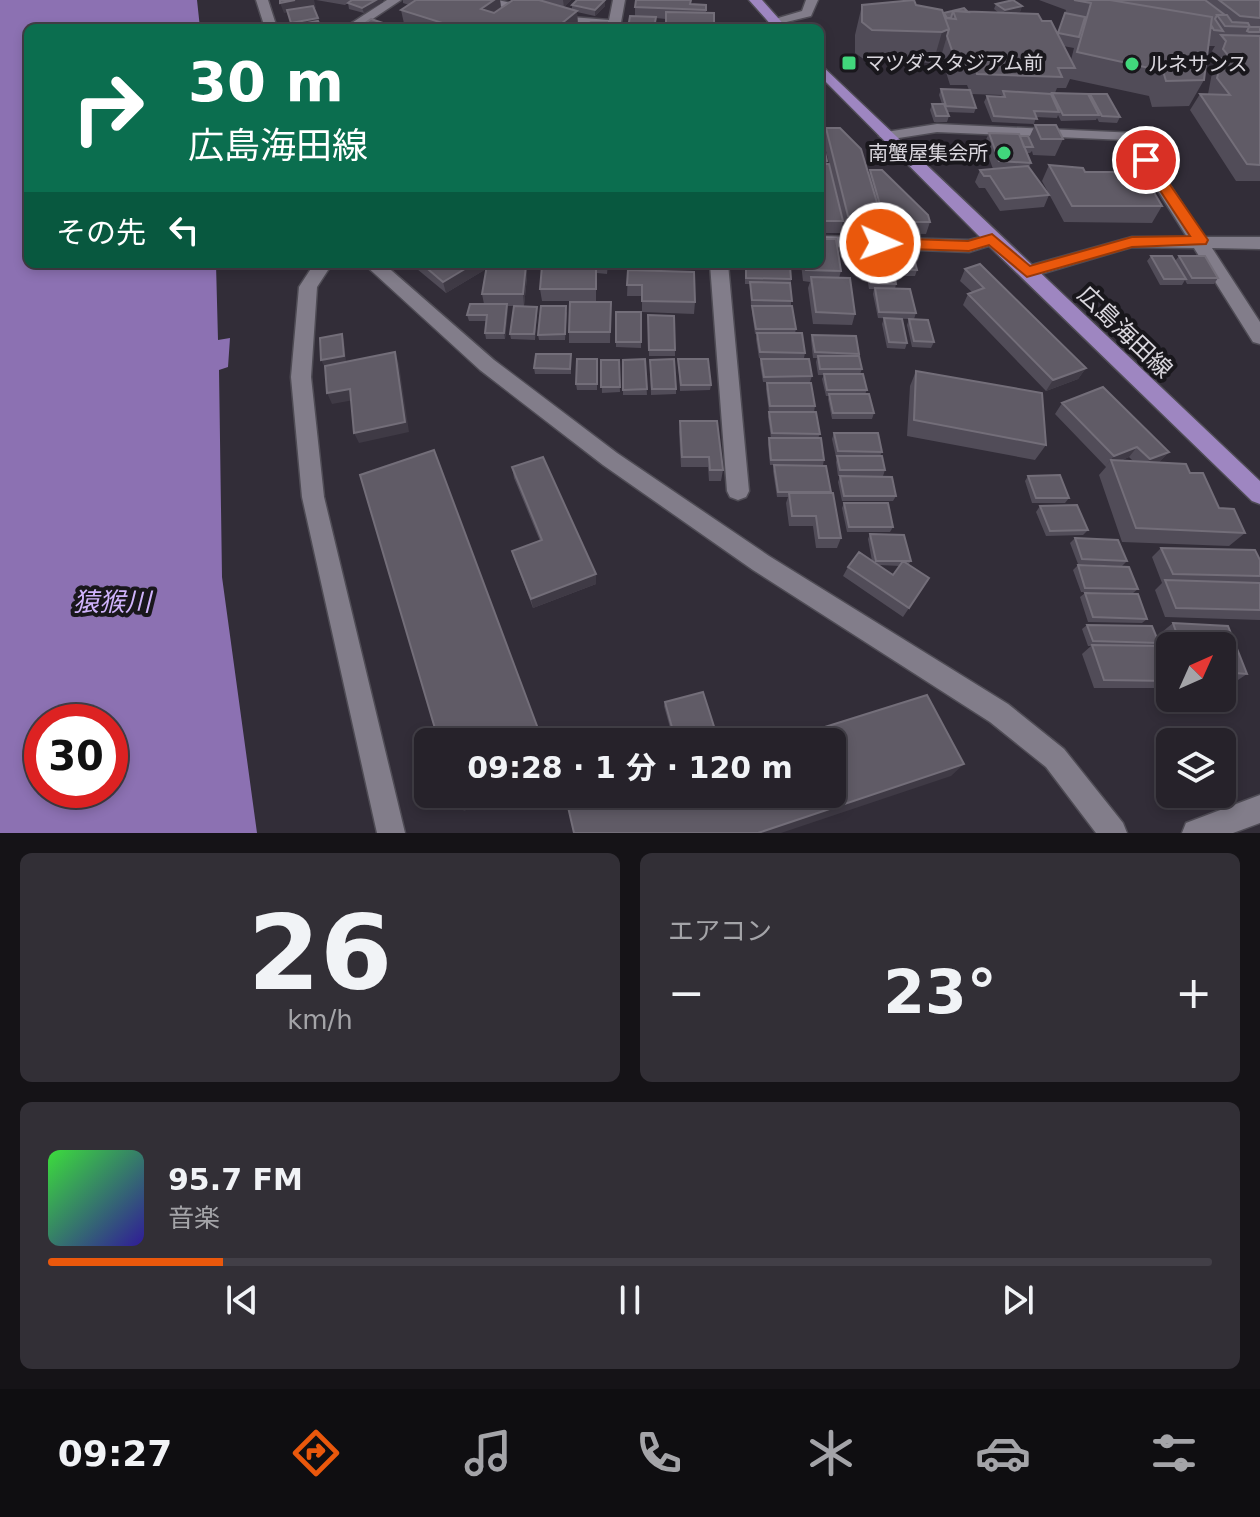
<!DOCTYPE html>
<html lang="ja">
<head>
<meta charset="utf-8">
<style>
  :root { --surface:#26222a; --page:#322f36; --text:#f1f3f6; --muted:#a4a4a8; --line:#423f47; --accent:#ea580c }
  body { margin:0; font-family:"DejaVu Sans","Noto Sans JP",sans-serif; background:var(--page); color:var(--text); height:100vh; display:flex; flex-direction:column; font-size:30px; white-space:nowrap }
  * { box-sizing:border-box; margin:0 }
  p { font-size:26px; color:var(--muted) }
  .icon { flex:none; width:44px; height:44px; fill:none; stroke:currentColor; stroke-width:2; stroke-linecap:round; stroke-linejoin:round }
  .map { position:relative; height:833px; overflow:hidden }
  .sheet { display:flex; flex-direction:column; gap:20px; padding:20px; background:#151317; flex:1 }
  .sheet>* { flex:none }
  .hud { position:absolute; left:24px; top:24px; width:800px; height:244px; border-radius:12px; box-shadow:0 4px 12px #0003,0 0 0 2px var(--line); background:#0b6e4f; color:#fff; overflow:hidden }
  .needle { width:52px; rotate:45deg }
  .fabs { position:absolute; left:1156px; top:632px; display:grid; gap:16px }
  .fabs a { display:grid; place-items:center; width:80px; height:80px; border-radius:12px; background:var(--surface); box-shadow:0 4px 12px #0003,0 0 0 2px var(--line); font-size:40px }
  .speed { position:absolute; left:24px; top:704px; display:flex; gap:16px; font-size:40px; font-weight:700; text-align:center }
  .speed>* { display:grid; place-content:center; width:104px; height:104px; border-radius:50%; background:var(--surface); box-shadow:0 4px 12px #0003,0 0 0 2px var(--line); line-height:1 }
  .speed .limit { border:12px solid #d22; background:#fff; color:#111 }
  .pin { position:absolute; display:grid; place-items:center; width:68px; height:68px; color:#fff; margin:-34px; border:4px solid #fff; border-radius:50%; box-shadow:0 2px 8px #0007 }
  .me { position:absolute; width:88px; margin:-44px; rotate:92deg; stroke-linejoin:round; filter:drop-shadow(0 0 6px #0008) }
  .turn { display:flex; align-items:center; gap:28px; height:168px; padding:0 32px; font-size:36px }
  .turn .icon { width:104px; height:104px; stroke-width:2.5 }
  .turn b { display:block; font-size:56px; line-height:68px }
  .then { display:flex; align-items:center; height:76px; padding:0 32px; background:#0003; gap:16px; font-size:30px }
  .big { font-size:60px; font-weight:700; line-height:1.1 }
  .sheet .tile { flex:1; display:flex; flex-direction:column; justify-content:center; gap:12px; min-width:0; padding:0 28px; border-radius:12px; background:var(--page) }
  .sheet .dial { align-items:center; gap:0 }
  .dial b { font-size:104px; line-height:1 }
  .song { display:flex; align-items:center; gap:24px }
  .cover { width:96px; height:96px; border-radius:12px; background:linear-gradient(135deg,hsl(120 70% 55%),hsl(250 70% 35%)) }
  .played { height:8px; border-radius:4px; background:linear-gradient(90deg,var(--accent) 15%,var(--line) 15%) }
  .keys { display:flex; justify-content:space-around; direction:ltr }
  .heat { display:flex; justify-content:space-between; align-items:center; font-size:44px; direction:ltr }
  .sheet .tiles { flex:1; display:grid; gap:20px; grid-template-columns:1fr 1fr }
  .tile:last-child { grid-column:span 2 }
  .trip { position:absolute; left:414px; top:728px; width:432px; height:80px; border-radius:12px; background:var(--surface); box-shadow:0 4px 12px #0003,0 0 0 2px var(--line); font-weight:700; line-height:80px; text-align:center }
  .tab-bar { display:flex; height:128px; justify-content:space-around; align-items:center; background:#0f0e11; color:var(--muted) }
  .tab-bar .icon { width:56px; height:56px }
  .tab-bar .current { color:var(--accent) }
  .tab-bar b { font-size:36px; color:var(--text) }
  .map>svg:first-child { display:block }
  .water { fill:#8c71b2; fill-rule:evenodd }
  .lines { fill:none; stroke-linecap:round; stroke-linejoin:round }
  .minor-casing { stroke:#4f4c55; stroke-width:3 }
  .major-casing { stroke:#4f4c55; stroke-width:3 }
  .minor { fill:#827d8a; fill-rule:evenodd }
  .major { fill:#9e86c1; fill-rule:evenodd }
  .wall { fill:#514c58; fill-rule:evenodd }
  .shaded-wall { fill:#3f3a45 }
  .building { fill:#605b66; stroke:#736e79; stroke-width:2 }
  .route { fill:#ea580c; stroke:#983908; stroke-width:2 }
  .poi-dot { fill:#41d77c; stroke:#19171c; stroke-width:3 }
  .labels { text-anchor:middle; stroke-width:8; stroke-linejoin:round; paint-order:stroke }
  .far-poi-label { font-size:20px; fill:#d9d6dd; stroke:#19171c; text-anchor:start }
  .street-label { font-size:24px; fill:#d9d6dd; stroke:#19171c }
  .water-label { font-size:26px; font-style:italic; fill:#d0b4fc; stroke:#19171c }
</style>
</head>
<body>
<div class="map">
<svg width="1260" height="833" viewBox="0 0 1260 833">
  <rect width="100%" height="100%" fill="#322d38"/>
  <path class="water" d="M0,0H197L200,28H28V264H216L218,340L230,338L228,367L219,370L222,577L257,833H0ZM42,722H110V790H42Z"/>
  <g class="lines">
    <g class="minor-casing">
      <path id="minor" d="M256,0H268L277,28H265Z
        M387,0H401L359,28H344Z
        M476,0H498L571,17L609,20L613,0H625L620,28L571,25Z
        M806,0H818L811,16L774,25L768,21L802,11Z
        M937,124L1136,133L1204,237H1260V249L1212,248L1260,322V344L1253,342L1194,248L1132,247L1027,278L1021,276L1018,272L1021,268L1132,237H1187L1126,140L937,132L886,140L879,136L886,132Z
        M992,234L1000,239L998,243L969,252L820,246V236L969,240Z
        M314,264H332L317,287L311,377L324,497L405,833H377L302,497L291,377L299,287Z
        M364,264H384L494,360L617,453L769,556L1008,704L1064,749L1123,823L1127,833H1096L1046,767L990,722L753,570L603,465L480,370Z
        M710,264H728L749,491L746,497L738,500L730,497L727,491Z
        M1260,795V823L1233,833H1182L1186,823Z"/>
    </g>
    <g class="major-casing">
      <path id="major" d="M749,0H762L787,28H774Z
        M820,64L1260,481V504L1252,501L986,243L820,76Z"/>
    </g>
    <use href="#minor" class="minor"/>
    <use href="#major" class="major"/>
  </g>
  <path class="wall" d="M316,0H352L345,5Z
    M352,0H382L383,2L364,13L349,9L348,3Z
    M403,0H500L501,9L513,0H571L564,7L553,4L572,10V5L605,6L595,16L577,12L578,28H405L401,10L409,5L403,3Z
    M1039,0H1260V181H1236L1190,110L1200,94H1208L1212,73L1216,68L1214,65L1217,57L1212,51L1215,46H1208L1204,80L1189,106L1152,107L1149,96L1070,79L1066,88H1057L1055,93L1089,96L1090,94L1120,117L1117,123L1099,122L1097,118L1096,120L1061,121L1058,115L1057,118L1036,117L1034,124L992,122L984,102L987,96H1001L1002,95L971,94L976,108L974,113L947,112L949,116L947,122H934L930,110L932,104H942L939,95L941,89L969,90L967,85H950L941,56L940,60L933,63L865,60L855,53V35L862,5H916L944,13L968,12L999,13L994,9L996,4L1022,6L1020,12L1014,13L1041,19L1057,34L1066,10ZM1063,46L1074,48L1071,60Z
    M690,4L706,5V13L714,28H717H665L666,19L635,16V7Z
    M1035,125L1063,139L1055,156L1033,155L1032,151L1030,153H1027L1031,163L1029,167L1049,195L1044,207L1000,211L985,188H979L975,182L980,170L993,169L984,144L989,133L1029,138Z
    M826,128L869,174L870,170L930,222L926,234L882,233L879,223L877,227H845L823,139Z
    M820,131L827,161V164L843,221L840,233H820Z
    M1049,165L1085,172L1162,206L1152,223L1064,222L1042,181Z
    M862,248L884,268L883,272H888L884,255L886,249L917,270L915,276H894L896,284L895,289L916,313L914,319L934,342L931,348L912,347L907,325L909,319L878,318L873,294L874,289H869L867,277L868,273H864L861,254Z
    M1151,256L1175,261L1179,256L1218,278L1214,284H1187L1185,280L1182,285H1160L1147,261Z
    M411,264L526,265L527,277L524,306H508L505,339H486L485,333L486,321H469L467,315L484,304L482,294L486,269L446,293Z
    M551,264H575V266H596V301H542L540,289L551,266Z
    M608,264L607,274L597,273L596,267Z
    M736,264H789L791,279V306L796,329L795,333L805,353L804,358H759L756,339L757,334H755L752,312V306H755H751L750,284H745V267H736Z
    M801,264H820L841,271L839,278L855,314L852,325L813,324L808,288L810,282L803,281Z
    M965,269L1086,368L1078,379L1046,391L963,305L968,294L972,292L960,281Z
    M628,270L695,302L694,314L642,312V296H627Z
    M611,302L610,343H569V332Z
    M537,312L535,340L511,339L510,334Z
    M567,312L565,340H539L538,335Z
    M616,312H641V348L616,347Z
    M648,315L675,350V356H649Z
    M884,318L907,343L905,349L887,348L882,324Z
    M812,335L859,354L858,356L862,369L860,374L867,390L865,394L874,413L872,419H832L828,399L829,396H826L822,379L824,375H818L816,362L817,358H813L811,340Z
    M571,354V374H535L534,368Z
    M597,359V390H577L576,384Z
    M645,359L647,395H623V360Z
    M678,359L711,385L710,390L680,391Z
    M761,359L812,376L810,382H763L760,364Z
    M601,360H619L620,392L602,393Z
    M650,365L676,389V394L651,395Z
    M916,371L1046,445L1035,460L907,436L910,386Z
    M767,383L815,406L814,412H769L766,389Z
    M1062,403L1169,452L1159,462L1190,473L1219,508L1245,533L1229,546L1122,542L1099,475L1106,467L1055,414ZM1129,457L1133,461H1120Z
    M769,412L820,434L818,438L824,460L823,465H770L768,444L769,438H771L768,417Z
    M680,421L723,470L721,481H709L708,467H681L679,432Z
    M834,433L882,452L880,456L885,470L883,476H838L836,462L837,457H836L832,439Z
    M774,465L831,492L841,538L837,548H816L813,526H789L786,503L788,497H777L773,471Z
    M512,467L596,574V584L533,608L515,560L512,551L540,541L514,478Z
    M840,476L896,496L893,501H842L838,482Z
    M1028,476L1069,498L1065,503H1032L1025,481Z
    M844,503L893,527L890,532H847L842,508Z
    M1040,506L1088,530L1083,535L1046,536L1036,512Z
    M870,534L911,561L908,565L929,578L903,617L843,576L848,567L872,561L868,539ZM879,565L900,566L893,575Z
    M1075,538L1127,561L1122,566L1078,564L1070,543Z
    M1161,548L1260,560V620L1165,617L1155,590L1162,583L1152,557Z
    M1078,565L1138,589L1133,593L1081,592L1073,570Z
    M1085,593L1147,619L1142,623L1088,622L1080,597Z
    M1173,623L1228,626L1247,674L1235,682L1222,681V646H1170V654L1162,632Z
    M1087,625L1159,643L1156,646L1170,659V687L1167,688H1094L1082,654L1091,646H1088L1082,629Z
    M665,702L719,742H674L664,706Z"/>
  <path class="shaded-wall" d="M295,0H314L316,8L284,13L280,3Z
    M376,0H382L383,2L364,13L362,8Z
    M494,0H500L502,16L481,9Z
    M563,0H571L564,7Z
    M605,0V6L595,16V10Z
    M1022,6L1020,12L1003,15L1005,10Z
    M577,11L578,28H556Z
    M318,18L320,24L293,28L291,23Z
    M949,29L940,60L933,63L942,32Z
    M473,264H489L488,268L446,293L443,282Z
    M526,265L527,277L524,306L523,294Z
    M507,304L508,310L505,339L504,333Z
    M342,334L344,340L346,361L324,366L321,360Z
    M395,352L399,364L409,432L359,443L354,433Z
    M1086,368L1078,379L1046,391L1053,380Z
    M350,389L354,400L332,404L327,393Z
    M1137,447L1129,457L1112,464L1111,460L1105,467L1114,456Z
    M1169,452L1159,462L1141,470L1150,459Z
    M596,574V584L533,608L531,599Z
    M964,764L951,776L781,833H758Z
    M472,794H501L464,811L457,801Z"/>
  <path class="building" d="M280,0H295L280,3Z
    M352,0H376L362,8L348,3Z
    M416,0H494L481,9L494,13L513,0H539L577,11L556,28H473L460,23L455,27L401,10Z
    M577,0H605L595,10L572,5Z
    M636,0H691L690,4L706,5V10L635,7Z
    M914,0L916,5L942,10L949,29L942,32L872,30L862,22V5Z
    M1013,0L1022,6L1005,10L996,4Z
    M1074,0H1110L1212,17L1204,80L1166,81L1163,71L1077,52L1091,3Z
    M1110,0H1205L1225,15H1217L1215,19L1223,31L1214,30L1211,25L1212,17Z
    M1219,0H1260V18L1240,16Z
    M313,6L318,18L291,23L287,10Z
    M964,8L968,12L953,11L951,18H947L944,13Z
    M953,11L1038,14L1042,21H1051L1075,68H1058L1062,77L977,74L974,65H957L947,36L949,29L945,18L956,19Z
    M666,12L714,13V28H717H695V26L666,25Z
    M1065,13L1085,17L1079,37L1058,33Z
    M1217,15H1227L1232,22L1248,23L1250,27L1225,26Z
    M630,16L656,17L654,28H628Z
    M371,19L389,25L384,28H368L361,26Z
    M318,21L321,28H293L292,26Z
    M591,22H607V28H583Z
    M1249,27H1260V32H1249L1247,31Z
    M1221,35L1260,36V165L1247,164L1200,94L1230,95L1217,78L1222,58H1230L1223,49L1226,41Z
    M941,89L970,90L976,108L946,106Z
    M1003,91L1051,94L1059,112L1034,111L1037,119L994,116L987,96L1005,97Z
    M1052,93L1088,94L1099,115H1063Z
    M1090,94H1107L1120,117L1102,116Z
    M932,104H944L949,116H936Z
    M1035,125H1056L1063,139H1041Z
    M826,128H840L861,149L881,216H848Z
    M820,131L827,161H820Z
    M989,133L1019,134L1031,163L999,161Z
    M1020,136H1028L1033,147H1024Z
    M820,164H829L843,221H823L820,209Z
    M1049,165L1083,168L1085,172H1142L1162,206H1072Z
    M1028,166L1049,195L1005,199L990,176H984L980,170Z
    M870,170H882L928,215L930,222H885Z
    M820,239H836L841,271L806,270L805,264H820Z
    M862,248H880L884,268L866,267Z
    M886,249L912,250L917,270L890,269Z
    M1151,256H1172L1186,279H1164Z
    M1179,256H1205L1218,278H1192Z
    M422,264H473L443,282Z
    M597,264H607V268L596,267Z
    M746,264L790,266L791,279L746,278Z
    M980,264L1086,368L1053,380L968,294L984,288L965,269Z
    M487,265H526L523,294H482Z
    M542,266H596V289H540Z
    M628,270L694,272L695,302L642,301V285H627Z
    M869,271L894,272L896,284L871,283Z
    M811,277L850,278L855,314L816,312Z
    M750,282L790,283L792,301L752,300Z
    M875,288L910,289L916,313L879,312Z
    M570,302H611L610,332H569Z
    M470,304H507L504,333H485L487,315H467Z
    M514,306L537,307L534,334H510Z
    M541,306H566L565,334L538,335Z
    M752,306H792L796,329H756Z
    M616,312H641V342H616Z
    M648,315L674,316L675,350H649Z
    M884,318L902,319L907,343L889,342Z
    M909,319L928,320L934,342L914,341Z
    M757,333H802L805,353L760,352Z
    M342,334L344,356L321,360L320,338Z
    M812,335L856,336L859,354L815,352Z
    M395,352L405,422L354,433L350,389L327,393L325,366Z
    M536,354H571L570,369L534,368Z
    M818,356H859L862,369H820Z
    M577,359H597V384H576Z
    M645,359L647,389L623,390V360Z
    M674,359L676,389H652L650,360Z
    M678,359H708L711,385H681Z
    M761,359H809L812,376L764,377Z
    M601,360H619L620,387H601Z
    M916,371L1042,393L1046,445L914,420Z
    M824,374H863L867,390H827Z
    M767,383H811L815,406H770Z
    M1103,387L1169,452L1150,459L1137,447L1114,456L1062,403Z
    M829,394H869L874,413H833Z
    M769,412H816L820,434L772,433Z
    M680,421H717L723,470H710L709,457H682Z
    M834,433H878L882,452L838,451Z
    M769,438H821L824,460H771Z
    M434,450L543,742H439L360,475Z
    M837,456H882L885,470H840Z
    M543,457L596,574L531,599L512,551L542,540L512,467Z
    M1111,460L1186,464L1190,473H1203L1219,508L1234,509L1245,533L1136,528Z
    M774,465L826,466L831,492H778Z
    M1060,475L1069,498H1036L1028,476Z
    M840,476L892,477L896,496H844Z
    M789,493H833L841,538H819L816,516H792Z
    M844,503H888L893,527H849Z
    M1077,505L1088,530L1050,531L1040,506Z
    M870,534L904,535L911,561H876Z
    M1075,538L1118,540L1127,561L1082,559Z
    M1161,548L1255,550L1260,560V576L1173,574Z
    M859,552L893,575L903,561L929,578L909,608L848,567Z
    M1078,565L1129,567L1138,589L1085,588Z
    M1165,580L1260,583V610L1176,608Z
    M1085,593L1138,594L1147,619L1093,617Z
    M1173,623L1228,626L1247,674L1222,672V646H1181Z
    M1087,625L1152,626L1159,643L1093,641Z
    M1092,645L1165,646L1170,659V681L1104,680Z
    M703,692L719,742H676L665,702Z
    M927,695L964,764L758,833H574L568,807L611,794H832V742H777Z
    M455,794H472L457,801Z"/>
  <path class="route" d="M1142,157H1151L1208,240L1206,244L1132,247L1027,277L989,245L969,251L880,248L872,243L880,238L968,241L992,234L1030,266L1132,237L1190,236L1140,160Z"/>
  <g class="poi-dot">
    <rect x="841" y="55" width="16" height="16" rx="4"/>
    <circle cx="1132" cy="64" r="8"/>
    <circle cx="1004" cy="153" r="8"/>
  </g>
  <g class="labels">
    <g class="far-poi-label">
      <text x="865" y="70">マツダスタジアム前</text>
      <text x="1148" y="71">ルネサンス</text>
      <text x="988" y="160" text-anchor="end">南蟹屋集会所</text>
    </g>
    <g class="street-label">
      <text transform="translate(1125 332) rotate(44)" y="8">広島海田線</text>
    </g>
    <g class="water-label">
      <text x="112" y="611">猿猴川</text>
    </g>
  </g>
</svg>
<div class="fabs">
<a><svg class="needle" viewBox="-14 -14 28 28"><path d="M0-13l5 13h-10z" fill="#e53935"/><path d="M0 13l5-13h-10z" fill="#a4a4a8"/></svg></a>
<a><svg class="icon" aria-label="layers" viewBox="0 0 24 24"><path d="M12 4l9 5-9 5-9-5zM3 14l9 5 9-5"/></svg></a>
</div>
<div class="speed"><div class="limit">30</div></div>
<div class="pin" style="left:1146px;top:160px;background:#d93025"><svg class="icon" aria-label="arrive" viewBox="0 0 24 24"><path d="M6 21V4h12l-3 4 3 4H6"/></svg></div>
<svg class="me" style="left:880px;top:243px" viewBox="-20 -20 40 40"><circle r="17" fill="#ea580c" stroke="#fff" stroke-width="3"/><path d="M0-11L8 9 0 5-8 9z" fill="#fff"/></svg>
<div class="trip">09:28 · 1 分 · 120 m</div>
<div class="hud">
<div class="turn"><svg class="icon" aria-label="right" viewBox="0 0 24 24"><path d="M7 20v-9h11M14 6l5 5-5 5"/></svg><div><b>30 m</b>広島海田線</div></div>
<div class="then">その先<svg class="icon" aria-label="left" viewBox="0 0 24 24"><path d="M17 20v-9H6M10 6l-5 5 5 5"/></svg></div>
</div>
</div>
<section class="sheet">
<div class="tiles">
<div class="tile dial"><b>26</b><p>km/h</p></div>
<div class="tile"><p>エアコン</p>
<div class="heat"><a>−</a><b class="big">23°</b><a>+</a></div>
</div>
<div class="tile">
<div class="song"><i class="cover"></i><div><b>95.7 FM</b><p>音楽</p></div></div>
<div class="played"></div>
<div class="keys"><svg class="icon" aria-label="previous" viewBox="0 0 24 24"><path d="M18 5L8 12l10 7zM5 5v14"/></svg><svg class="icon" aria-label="pause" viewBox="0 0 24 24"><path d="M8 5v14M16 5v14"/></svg><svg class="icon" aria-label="next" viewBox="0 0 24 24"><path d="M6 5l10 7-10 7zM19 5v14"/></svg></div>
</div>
</div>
</section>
<nav class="tab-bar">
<b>09:27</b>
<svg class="icon current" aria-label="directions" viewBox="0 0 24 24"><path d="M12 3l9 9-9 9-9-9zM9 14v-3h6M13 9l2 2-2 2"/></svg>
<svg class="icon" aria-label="music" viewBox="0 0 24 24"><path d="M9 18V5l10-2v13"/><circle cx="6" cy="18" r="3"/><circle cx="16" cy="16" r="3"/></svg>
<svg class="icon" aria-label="phone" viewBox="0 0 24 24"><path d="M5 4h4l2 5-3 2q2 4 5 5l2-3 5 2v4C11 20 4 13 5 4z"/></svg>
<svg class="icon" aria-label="climate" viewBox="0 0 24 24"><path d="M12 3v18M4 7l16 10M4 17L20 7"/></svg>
<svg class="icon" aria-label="car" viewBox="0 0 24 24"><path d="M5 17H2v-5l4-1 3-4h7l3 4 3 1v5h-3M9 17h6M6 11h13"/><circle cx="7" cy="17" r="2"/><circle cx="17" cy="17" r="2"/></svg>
<svg class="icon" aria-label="filters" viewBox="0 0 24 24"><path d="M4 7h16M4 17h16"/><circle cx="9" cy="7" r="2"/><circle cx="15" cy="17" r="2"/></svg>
</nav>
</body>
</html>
